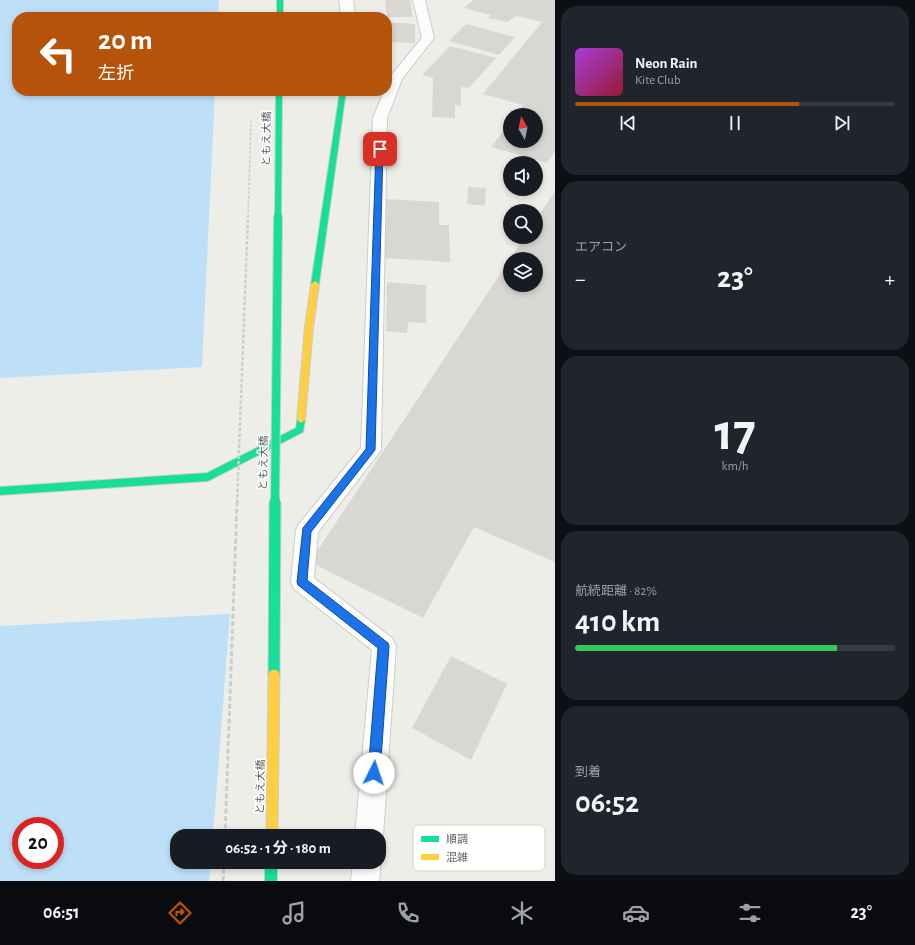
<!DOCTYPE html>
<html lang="ja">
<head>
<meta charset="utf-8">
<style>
  :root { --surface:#171b24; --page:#20242c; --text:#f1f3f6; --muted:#9ea1a6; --line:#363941; --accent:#b45309 }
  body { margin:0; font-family:"Alegreya Sans","Noto Sans JP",sans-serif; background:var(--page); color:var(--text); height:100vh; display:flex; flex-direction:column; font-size:15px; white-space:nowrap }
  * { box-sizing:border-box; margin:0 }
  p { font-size:13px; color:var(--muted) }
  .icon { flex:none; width:22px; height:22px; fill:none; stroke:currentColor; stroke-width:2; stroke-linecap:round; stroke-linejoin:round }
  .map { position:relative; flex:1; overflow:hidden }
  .sheet { display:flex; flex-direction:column; gap:6px; padding:6px; background:#0d0f14; width:360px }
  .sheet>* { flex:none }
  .hud { position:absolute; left:12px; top:12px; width:380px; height:84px; border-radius:16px; box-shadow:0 2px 6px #0003; background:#b45309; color:#fff; overflow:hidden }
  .needle { width:26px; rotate:351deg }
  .controls { position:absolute; left:503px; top:108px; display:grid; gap:8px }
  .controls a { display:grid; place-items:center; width:40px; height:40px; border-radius:50%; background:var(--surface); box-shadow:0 2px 6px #0003; font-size:20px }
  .speed { position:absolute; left:12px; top:817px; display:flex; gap:8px; font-size:20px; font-weight:700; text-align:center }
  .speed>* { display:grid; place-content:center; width:52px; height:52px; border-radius:50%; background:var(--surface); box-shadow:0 2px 6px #0003; line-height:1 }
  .speed .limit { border:6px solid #d22; background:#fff; color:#111 }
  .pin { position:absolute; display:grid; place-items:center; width:34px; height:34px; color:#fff; margin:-17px; border-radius:8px; box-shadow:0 2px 6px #0006 }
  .me { position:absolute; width:44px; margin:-22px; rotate:4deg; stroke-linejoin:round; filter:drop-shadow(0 0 3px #0008) }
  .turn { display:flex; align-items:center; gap:14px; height:84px; padding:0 20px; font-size:18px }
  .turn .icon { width:52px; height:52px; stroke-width:2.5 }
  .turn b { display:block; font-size:28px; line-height:34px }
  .big { font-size:30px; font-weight:700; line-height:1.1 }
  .sheet .tile { flex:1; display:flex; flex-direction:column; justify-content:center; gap:6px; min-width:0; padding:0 14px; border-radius:16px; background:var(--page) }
  .sheet .dial { align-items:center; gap:0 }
  .dial b { font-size:52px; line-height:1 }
  .song { display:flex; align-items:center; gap:12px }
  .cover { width:48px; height:48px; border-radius:6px; background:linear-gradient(135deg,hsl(280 70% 55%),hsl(350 70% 35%)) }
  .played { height:4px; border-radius:2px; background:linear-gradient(90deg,var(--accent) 70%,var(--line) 70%) }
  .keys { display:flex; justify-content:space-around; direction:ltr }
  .heat { display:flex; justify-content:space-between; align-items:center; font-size:22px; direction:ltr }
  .charge { height:6px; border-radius:3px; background:linear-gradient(90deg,#34c759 82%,var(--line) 0) }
  .trip { position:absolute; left:170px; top:829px; width:216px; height:40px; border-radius:16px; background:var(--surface); box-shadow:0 2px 6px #0003; font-weight:700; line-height:40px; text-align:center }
  .tab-bar { display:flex; height:64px; justify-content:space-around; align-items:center; background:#090b0e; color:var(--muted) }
  .tab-bar .icon { width:28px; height:28px }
  .tab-bar .active { color:var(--accent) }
  .tab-bar b { font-size:18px; color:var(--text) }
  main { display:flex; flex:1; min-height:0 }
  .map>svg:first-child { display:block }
  .water { fill:#bde0f8; fill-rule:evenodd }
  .building { fill:#d8d7d4 }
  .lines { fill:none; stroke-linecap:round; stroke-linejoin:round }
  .lane-casing { stroke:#cbcccb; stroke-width:2 }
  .street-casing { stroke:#cbcccb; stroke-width:2 }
  .fast-casing { stroke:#cacbca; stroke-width:2 }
  .slow-casing { stroke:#cacbca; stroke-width:2 }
  .path { stroke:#cacfcb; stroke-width:3; stroke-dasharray:5 2.5; stroke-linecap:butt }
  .lane { fill:#fcfcfc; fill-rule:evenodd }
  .street { fill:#fcfcfc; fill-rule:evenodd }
  .fast { fill:#16e098; fill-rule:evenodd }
  .slow { fill:#ffcf43; fill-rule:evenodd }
  .fast-bridge-far2-casing { stroke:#cacbca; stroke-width:8; stroke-linecap:butt }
  .fast-bridge-far1-casing { stroke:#cacbca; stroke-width:10; stroke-linecap:butt }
  .fast-bridge-casing { stroke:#cacbca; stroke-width:13; stroke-linecap:butt }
  .slow-bridge-casing { stroke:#cacbca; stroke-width:13; stroke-linecap:butt }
  .path-bridge-far2 { stroke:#cacfcb; stroke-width:1.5; stroke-dasharray:3 1.5; stroke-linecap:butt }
  .path-bridge-far1 { stroke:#cacfcb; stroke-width:2.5; stroke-dasharray:3.5 2; stroke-linecap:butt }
  .path-bridge { stroke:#cacfcb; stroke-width:3; stroke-dasharray:5 2.5; stroke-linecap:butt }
  .fast-bridge-far2 { stroke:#16e098; stroke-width:6 }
  .fast-bridge-far1 { stroke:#16e098; stroke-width:8 }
  .fast-bridge { stroke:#16e098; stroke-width:11 }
  .slow-bridge { stroke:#ffcf43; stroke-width:11 }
  .route { fill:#1a73e8; stroke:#114b97 }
  .labels { text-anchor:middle; stroke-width:3; stroke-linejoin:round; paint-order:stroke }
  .street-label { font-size:11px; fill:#5e6268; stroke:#fff }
  .key { fill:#fff; stroke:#cfd0d2; stroke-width:1 }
  .key-label { font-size:11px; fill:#5e6268 }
</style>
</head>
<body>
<main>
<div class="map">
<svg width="555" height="881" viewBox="0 0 555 881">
  <rect width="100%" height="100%" fill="#eeeee9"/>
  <path class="water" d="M0,0H219L218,17H17V91H215L202,367L0,378Z
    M230,614L213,836H177V862H211L209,881H0V626ZM21,826H55V860H21Z"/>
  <path class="building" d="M385,0H410L413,17H387Z
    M473,0H555V151L547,163L491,147L510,122V141H536V115H516L523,105L483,94L542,22L516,16L507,22L488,18L491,15L464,8Z
    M387,22L415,24V43L387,42Z
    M466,24L515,37L499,55L449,41Z
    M450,46L496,58L469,88L461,86V106L455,105V118L432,117L433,78L422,75Z
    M468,187L486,188L485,206L467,204Z
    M555,191V562L474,527L423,618L310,562L510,259V285H536V259H510L525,237H536V220Z
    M386,199L439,202V225H449L450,262L383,258Z
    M387,282L426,285V323L408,322L407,333L386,331Z
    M451,656L507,684L471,760L412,728Z"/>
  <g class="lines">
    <g class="lane-casing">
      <path id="lane" d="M413,0H425L434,38L402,79L387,118L381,450L318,532L314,578L392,638L396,646L383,836L379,845V836H355L372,650L294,589L291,582L296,530L299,524L361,448L373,118L384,91H387L389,78L422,38Z
        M379,858L381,862L379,881H351L353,862H379Z"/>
    </g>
    <g class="street-casing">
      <path id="street" d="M339,0H353L355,17H341Z"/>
    </g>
    <g class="fast-casing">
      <path id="fast" d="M277,0H283V17H277Z
        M340,91H346L319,284L315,287L311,284Z
        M301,417L305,420L303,432L208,481L0,495V487L207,473L296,428L297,420Z
        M265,862H277V881H265Z"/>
    </g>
    <g class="slow-casing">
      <path id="slow" d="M315,281L319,284L313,327L305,420L301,423L297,420L305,327L311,284Z"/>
    </g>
    <path class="path" d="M223,881L224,862"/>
    <use href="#lane" class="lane"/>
    <use href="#street" class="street"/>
    <use href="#fast" class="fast"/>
    <use href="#slow" class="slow"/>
    <g class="fast-bridge-far2-casing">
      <path id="fast-bridge-far2" d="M278,217L279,91"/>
    </g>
    <g class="fast-bridge-far1-casing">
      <path id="fast-bridge-far1" d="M275,503L278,216"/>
    </g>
    <g class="fast-bridge-casing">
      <path id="fast-bridge" d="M274,675L275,502"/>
    </g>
    <g class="slow-bridge-casing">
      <path id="slow-bridge" d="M272,836L274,675"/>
    </g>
    <path class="path-bridge-far2" d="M248,217L251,121"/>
    <path class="path-bridge-far1" d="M237,503L248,216"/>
    <path class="path-bridge" d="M225,836L237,502"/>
    <use href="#fast-bridge-far2" class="fast-bridge-far2"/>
    <use href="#fast-bridge-far1" class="fast-bridge-far1"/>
    <use href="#fast-bridge" class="fast-bridge"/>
    <use href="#slow-bridge" class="slow-bridge"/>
  </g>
  <path class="route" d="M380,147L383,149L375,450L311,532L307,580L388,643L389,646L380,773L378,777L374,779L370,777L368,773L378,648L298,585L297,582L303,528L366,449L376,149Z"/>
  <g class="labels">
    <g class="street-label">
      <text transform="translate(266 139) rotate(-89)" y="4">ともえ大橋</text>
      <text transform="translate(263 463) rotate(-89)" y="4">ともえ大橋</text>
      <text transform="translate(260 787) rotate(-89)" y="4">ともえ大橋</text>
    </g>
  </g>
  <rect x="413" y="825" width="132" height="46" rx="6" class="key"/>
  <rect x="421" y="836" width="18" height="6" fill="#16e098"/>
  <rect x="421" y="854" width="18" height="6" fill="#ffcf43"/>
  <g class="key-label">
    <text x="446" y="843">順調</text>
    <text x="446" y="861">混雑</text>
  </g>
</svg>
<div class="controls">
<a><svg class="needle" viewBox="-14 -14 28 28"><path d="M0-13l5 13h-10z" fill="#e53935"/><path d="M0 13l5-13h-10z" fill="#9ea1a6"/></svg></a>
<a><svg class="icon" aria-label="sound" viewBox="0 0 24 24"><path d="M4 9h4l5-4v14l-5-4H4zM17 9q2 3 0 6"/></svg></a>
<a><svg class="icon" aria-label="search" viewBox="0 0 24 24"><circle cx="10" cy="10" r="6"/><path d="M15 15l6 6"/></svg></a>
<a><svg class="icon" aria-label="layers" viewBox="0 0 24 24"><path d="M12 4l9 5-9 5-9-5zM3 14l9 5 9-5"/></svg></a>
</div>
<div class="speed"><div class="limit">20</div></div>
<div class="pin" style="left:380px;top:149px;background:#d93025"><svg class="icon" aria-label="arrive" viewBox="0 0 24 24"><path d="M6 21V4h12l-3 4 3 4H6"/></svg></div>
<svg class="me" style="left:374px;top:773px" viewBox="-20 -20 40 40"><circle r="19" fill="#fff"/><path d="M0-13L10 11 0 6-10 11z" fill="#1a73e8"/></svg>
<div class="trip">06:52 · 1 分 · 180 m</div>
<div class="hud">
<div class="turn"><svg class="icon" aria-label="left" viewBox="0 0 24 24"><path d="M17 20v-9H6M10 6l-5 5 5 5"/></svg><div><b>20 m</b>左折</div></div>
</div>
</div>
<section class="sheet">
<div class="tile">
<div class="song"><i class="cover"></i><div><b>Neon Rain</b><p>Kite Club</p></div></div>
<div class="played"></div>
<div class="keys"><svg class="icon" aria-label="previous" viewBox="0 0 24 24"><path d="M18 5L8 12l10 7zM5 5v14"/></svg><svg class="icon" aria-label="pause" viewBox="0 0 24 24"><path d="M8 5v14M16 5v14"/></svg><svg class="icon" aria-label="next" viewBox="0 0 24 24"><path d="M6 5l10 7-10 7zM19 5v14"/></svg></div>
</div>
<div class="tile"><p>エアコン</p>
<div class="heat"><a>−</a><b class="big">23°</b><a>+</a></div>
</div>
<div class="tile dial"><b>17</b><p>km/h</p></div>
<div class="tile"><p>航続距離 · 82%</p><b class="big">410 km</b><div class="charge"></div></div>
<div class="tile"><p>到着</p><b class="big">06:52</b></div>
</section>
</main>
<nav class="tab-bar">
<b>06:51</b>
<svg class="icon active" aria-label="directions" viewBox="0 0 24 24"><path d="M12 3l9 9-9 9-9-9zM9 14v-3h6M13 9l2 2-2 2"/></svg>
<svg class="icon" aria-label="music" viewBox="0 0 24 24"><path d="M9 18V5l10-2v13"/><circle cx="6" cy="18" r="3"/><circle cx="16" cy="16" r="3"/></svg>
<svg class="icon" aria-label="phone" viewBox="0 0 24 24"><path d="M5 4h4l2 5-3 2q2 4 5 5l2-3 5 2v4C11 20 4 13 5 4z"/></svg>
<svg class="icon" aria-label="climate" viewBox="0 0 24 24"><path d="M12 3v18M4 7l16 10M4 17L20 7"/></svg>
<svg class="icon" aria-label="car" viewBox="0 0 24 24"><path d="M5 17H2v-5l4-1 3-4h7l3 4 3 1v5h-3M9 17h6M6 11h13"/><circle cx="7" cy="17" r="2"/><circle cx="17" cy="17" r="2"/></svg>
<svg class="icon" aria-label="filters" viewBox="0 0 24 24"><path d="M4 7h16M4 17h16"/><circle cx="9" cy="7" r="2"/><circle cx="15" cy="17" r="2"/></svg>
<b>23°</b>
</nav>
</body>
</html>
